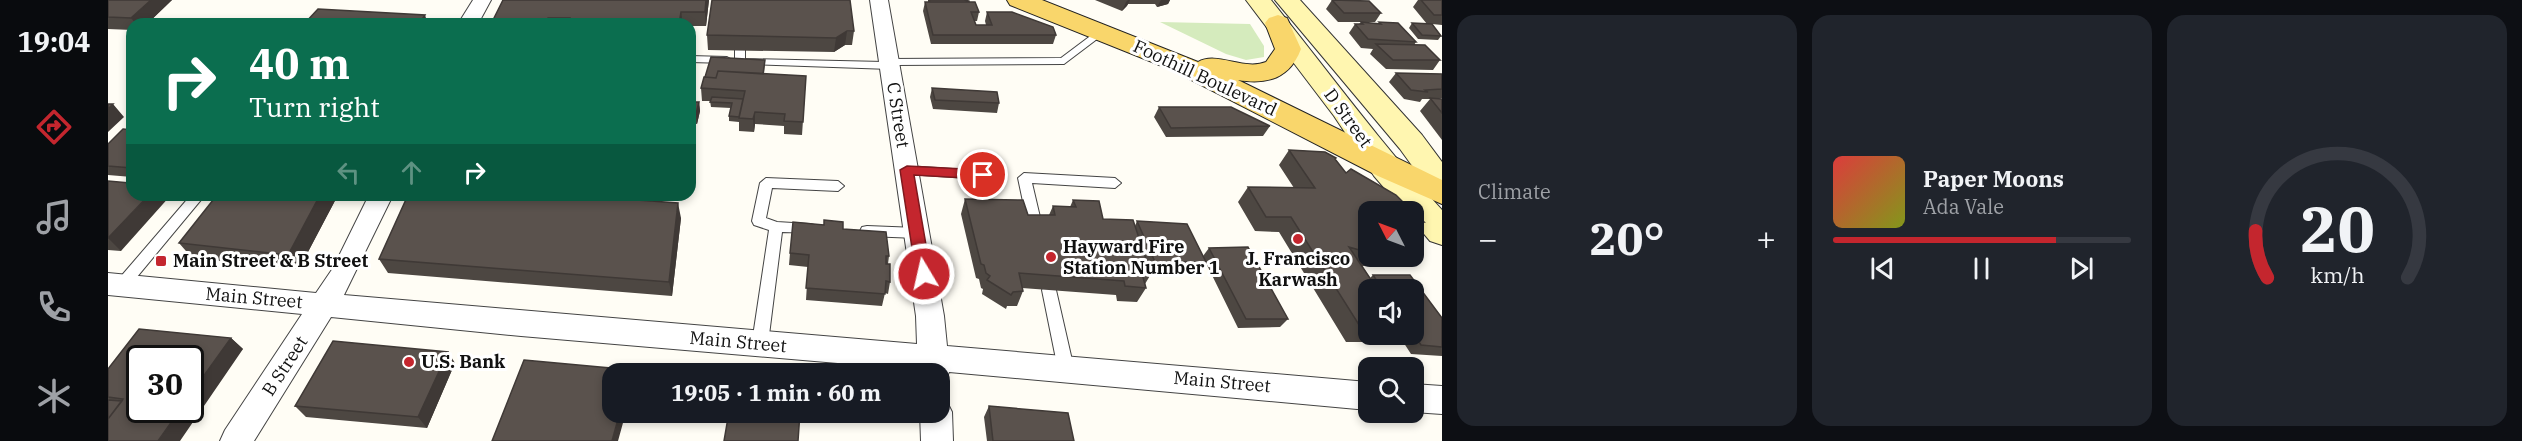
<!DOCTYPE html>
<html lang="en">
<head>
<meta charset="utf-8">
<style>
  :root { --surface:#171b24; --page:#20242c; --text:#f1f3f6; --muted:#9ea1a6; --line:#363941; --accent:#c4262e }
  body { margin:0; font-family:"IBM Plex Serif",serif; background:var(--page); color:var(--text); height:100vh; display:flex; flex-direction:column; font-size:22px; white-space:nowrap }
  * { box-sizing:border-box; margin:0 }
  p { font-size:20px; color:var(--muted) }
  .icon { flex:none; width:33px; height:33px; fill:none; stroke:currentColor; stroke-width:2; stroke-linecap:round; stroke-linejoin:round }
  .map { position:relative; flex:1; overflow:hidden }
  .panel { display:flex; flex-direction:column; gap:15px; padding:15px; background:#0d0f14; width:1080px }
  .panel>* { flex:none }
  .banner { position:absolute; left:18px; top:18px; width:570px; height:183px; border-radius:18px; box-shadow:0 3px 9px #0003; background:#0b6e4f; color:#fff; overflow:hidden }
  .needle { width:39px; rotate:312deg }
  .controls { position:absolute; left:1250px; top:201px; display:grid; gap:12px }
  .controls a { display:grid; place-items:center; width:66px; height:66px; border-radius:12px; background:var(--surface); box-shadow:0 3px 9px #0003; font-size:30px }
  .speed { position:absolute; left:18px; top:345px; display:flex; gap:12px; font-size:30px; font-weight:700; text-align:center }
  .speed>* { display:grid; place-content:center; width:78px; height:78px; border-radius:50%; background:var(--surface); box-shadow:0 3px 9px #0003; line-height:1 }
  .speed .limit { border:3px solid #111; border-radius:9px; background:#fff; color:#111 }
  .pin { position:absolute; display:grid; place-items:center; width:51px; height:51px; color:#fff; margin:-26px; border:3px solid #fff; border-radius:50%; box-shadow:0 2px 6px #0007 }
  .me { position:absolute; width:66px; margin:-33px; rotate:351deg; stroke-linejoin:round; filter:drop-shadow(0 0 4px #0008) }
  .turn { display:flex; align-items:center; gap:21px; height:126px; padding:0 24px; font-size:27px }
  .turn .icon { width:78px; height:78px; stroke-width:2.5 }
  .turn b { display:block; font-size:42px; line-height:51px }
  .lanes { display:flex; align-items:center; height:57px; padding:0 24px; background:#0003; justify-content:center; gap:30px; direction:ltr }
  .lanes .off { opacity:.35 }
  .big { font-size:45px; font-weight:700; line-height:1.1 }
  .panel .widget { flex:1; display:flex; flex-direction:column; justify-content:center; gap:9px; min-width:0; padding:0 21px; border-radius:18px; background:var(--page) }
  .panel .dial { align-items:center; gap:0 }
  .dial svg { height:156px; overflow:visible; fill:none; stroke:var(--line); stroke-width:7; stroke-linecap:round; text-anchor:middle }
  .dial text { fill:var(--text); stroke:none }
  .song { display:flex; align-items:center; gap:18px }
  .cover { width:72px; height:72px; border-radius:9px; background:linear-gradient(135deg,hsl(0 70% 55%),hsl(70 70% 35%)) }
  .played { height:6px; border-radius:3px; background:linear-gradient(90deg,var(--accent) 75%,var(--line) 75%) }
  .keys { display:flex; justify-content:space-around; direction:ltr }
  .heat { display:flex; justify-content:space-between; align-items:center; font-size:33px; direction:ltr }
  .panel .tiles { flex:1; display:grid; gap:15px; grid-template-columns:repeat(3,1fr) }
  .trip { position:absolute; left:494px; top:363px; width:348px; height:60px; border-radius:18px; background:var(--surface); box-shadow:0 3px 9px #0003; font-weight:700; line-height:60px; text-align:center }
  main { display:flex; flex:1; min-height:0 }
  .tab-bar { display:flex; flex-direction:column; width:108px; justify-content:space-around; align-items:center; background:#090b0e; color:var(--muted) }
  .tab-bar .icon { width:42px; height:42px }
  .tab-bar .selected { color:var(--accent) }
  .tab-bar b { font-size:27px; color:var(--text) }
  .map>svg:first-child { display:block }
  .green { fill:#d5ebbd }
  .lines { fill:none; stroke-linecap:round; stroke-linejoin:round }
  .service-casing { stroke:#444; stroke-width:2 }
  .minor-casing { stroke:#444; stroke-width:2 }
  .secondary-casing { stroke:#333; stroke-width:2 }
  .primary-casing { stroke:#222; stroke-width:2 }
  .service { fill:#fff; fill-rule:evenodd }
  .minor { fill:#fff; fill-rule:evenodd }
  .secondary { fill:#fff6b0; fill-rule:evenodd }
  .primary { fill:#f9d66b; fill-rule:evenodd }
  .wall { fill:#4d4742 }
  .shaded-wall { fill:#3f3936 }
  .building { fill:#5a524d; stroke:#3f3936; stroke-width:1.5 }
  .route { fill:#c4262e; stroke:#7f191e; stroke-width:1.5 }
  .poi-dot { fill:#c4262e; stroke:#fff; stroke-width:2 }
  .labels { text-anchor:middle; stroke-width:6; stroke-linejoin:round; paint-order:stroke }
  .street-label { font-size:18px; fill:#111; stroke:#fff }
  .poi-label { font-size:18px; font-weight:bold; fill:#111; stroke:#fff; text-anchor:start }
</style>
</head>
<body>
<main>
<nav class="tab-bar">
<b>19:04</b>
<svg class="icon selected" aria-label="directions" viewBox="0 0 24 24"><path d="M12 3l9 9-9 9-9-9zM9 14v-3h6M13 9l2 2-2 2"/></svg>
<svg class="icon" aria-label="music" viewBox="0 0 24 24"><path d="M9 18V5l10-2v13"/><circle cx="6" cy="18" r="3"/><circle cx="16" cy="16" r="3"/></svg>
<svg class="icon" aria-label="phone" viewBox="0 0 24 24"><path d="M5 4h4l2 5-3 2q2 4 5 5l2-3 5 2v4C11 20 4 13 5 4z"/></svg>
<svg class="icon" aria-label="climate" viewBox="0 0 24 24"><path d="M12 3v18M4 7l16 10M4 17L20 7"/></svg>
</nav>
<div class="map">
<svg width="1334" height="441" viewBox="0 0 1334 441">
  <rect width="100%" height="100%" fill="#fffdf5"/>
  <path class="green" d="M1052,22L1142,24L1156,46V57L1138,60L1118,54Z"/>
  <g class="lines">
    <g class="service-casing">
      <path id="service" d="M993,28L998,31L997,33L956,64L787,65L786,68L782,69L641,64L636,62L632,64L627,61V50L632,47L637,50V59L776,62L781,59L953,58Z
        M582,56L619,57L624,60L619,63L582,62Z
        M799,166L875,171L881,175L875,179L799,174L793,170Z
        M916,173L1007,178L1013,183L1007,188L924,183L935,230L933,234H923L921,230L910,178Z
        M658,178L730,181L736,186L730,191L664,188L658,218L669,222L701,224L706,225L708,229L706,233L674,232L660,343L657,348L652,350L647,348L644,343L661,230L646,225L644,221L652,183Z
        M83,195H97L19,289L14,291L9,289L7,285L9,281Z
        M759,226L809,228L814,229L816,233L814,237L809,238L759,236L754,235L752,231L754,227Z
        M941,284L946,286L948,290L966,369L964,374L958,376L952,374L950,369L934,290L936,286Z"/>
    </g>
    <g class="minor-casing">
      <path id="minor" d="M365,0H383L370,24H350Z
        M762,0H780L836,316L839,346L1260,382V410L841,372L837,382L831,385V374H811V370L413,336L223,317L146,441H112L117,430L194,314L0,295V273L208,293L225,268L261,195H285L236,295L809,344L808,316Z
        M1305,384L1334,386V414L1305,412Z
        M831,399L839,402L844,412L845,441H813L812,412H831Z"/>
    </g>
    <g class="secondary-casing">
      <path id="secondary" d="M1138,0H1163C1219,70 1273,144 1334,210V245L1322,241L1305,221V212H1297L1266,176L1226,116Z
        M1167,0H1192L1314,135L1334,162V195L1323,192L1292,149Z"/>
    </g>
    <g class="primary-casing">
      <path id="primary" d="M899,0H934L1090,62C1109,51 1136,71 1158,62L1167,49L1157,23L1161,18L1170,15L1179,18L1193,49C1182,78 1160,85 1130,80L1334,180V204L1270,176L1064,70L902,5Z"/>
    </g>
    <use href="#service" class="service"/>
    <use href="#minor" class="minor"/>
    <use href="#secondary" class="secondary"/>
    <use href="#primary" class="primary"/>
  </g>
  <path class="wall" d="M0,0H64L39,24H24V30L0,29Z
    M601,0L598,26H582V24H385L384,22Z
    M820,0H856L861,2L871,12L869,21H866L868,25H878L877,21L879,12L948,35L945,44H823L815,11L817,2H820Z
    M987,0H1062L1060,4L1049,7L1047,4H1020L1014,11Z
    M1224,0L1273,13L1267,22H1230L1218,9Z
    M1310,0H1334V25L1324,24L1333,36L1330,40L1310,39L1301,28L1304,23L1319,24L1305,7Z
    M1253,22L1270,24L1271,22L1308,42L1306,45L1332,60L1325,70L1278,69L1262,54L1265,49L1253,48L1241,33L1247,24H1251Z
    M746,31L744,45H737L726,52L600,50L599,35Z
    M657,60L656,74L698,76L694,135L676,134V126L647,124L646,132L631,131V122L621,121V116L623,108L603,107L602,101H594L593,88Z
    M1288,73L1334,74V98H1326L1334,99V140L1312,111L1322,99H1314L1312,102L1296,99L1281,82Z
    M824,88L891,103L889,113L825,109L822,97Z
    M582,102H591L592,111L589,124L582,123Z
    M1051,107L1162,126L1155,136L1058,137L1046,117Z
    M24,130V177L0,175V144Z
    M1181,150L1217,152L1228,158L1227,159L1238,173L1243,169L1288,195L1305,212H1260V256H1289L1280,265L1254,266L1262,278L1265,275H1302L1334,318V356L1303,354L1290,334H1305V290H1260V334H1275L1266,342H1238L1171,232L1147,231L1130,202L1140,187L1186,188L1171,165Z
    M0,181L22,183L13,251L0,250Z
    M230,195L191,269L84,258L71,243Z
    M300,195H503L502,198L573,218L564,296L280,273L271,259Z
    M857,199L920,215H941L945,206L962,207L965,200L995,219L1027,226L1029,221L1095,256L1101,248L1180,319L1172,327L1130,328L1098,263L1092,271H1042L1043,274L1037,284L1038,288L1029,302L1009,301L1008,295L914,288L915,291L909,306H899L898,309L874,294L875,289L873,288L871,279L868,278L853,214Z
    M1305,212L1316,222L1305,233Z
    M735,229L781,256L780,264L782,282L780,294L777,293L774,306L698,300L700,267L681,265L682,253Z
    M123,338L135,349L0,441V369Z
    M347,363L319,428L198,417L187,406Z
    M881,406L966,441H879L876,417Z"/>
  <path class="shaded-wall" d="M43,0H64L39,24H28L23,18Z
    M598,0H601L598,26L597,12Z
    M1020,0H1022L1019,6L1014,11L1018,2Z
    M1053,0H1062L1060,4L1049,7Z
    M573,12L575,24H571Z
    M317,15L320,24H311Z
    M739,31L737,45L726,52L728,38Z
    M584,56L585,65L582,78V65Z
    M591,102L592,111L589,124L588,114Z
    M5,104L16,117L0,132V109Z
    M647,112V124L646,132L645,119Z
    M41,195H63L13,251L0,238Z
    M212,195H230L191,269L180,255Z
    M570,203L573,218L564,296L561,282Z
    M123,338L135,349L72,441H50L72,410H82V395Z
    M340,352L347,363L319,428L310,417Z
    M512,412H518L510,441H504Z"/>
  <path class="building" d="M0,0H43L23,18L0,17Z
    M395,0H598L597,12H573L571,24H461L462,18H440L438,24L384,22Z
    M604,0H742L746,31H739L728,38L599,35Z
    M821,0H856L861,1V2H822Z
    M1224,0L1261,1L1273,13H1236Z
    M1313,0H1334V15H1326Z
    M817,2H867L871,12H863L868,25H884L879,12H904L945,27L948,35H825Z
    M210,9L317,15L311,24H196Z
    M1253,22L1273,24L1271,22L1290,23L1308,42L1260,39L1247,24H1255Z
    M1304,23L1324,24L1333,36L1314,35Z
    M1268,44L1317,45L1332,60H1285Z
    M603,57L657,60L655,74L610,71L608,78L597,77Z
    M610,71L698,76L695,122L676,121L677,114L647,112L645,119L631,118L637,91L593,88L596,77L608,78Z
    M1288,73L1334,74V89L1317,90L1320,92L1303,90Z
    M824,88L889,92L891,103L827,100Z
    M604,97L635,99L631,117L621,116L624,103L602,102Z
    M1322,98L1334,99V113Z
    M582,102H591L588,114H582Z
    M0,104H5L0,109Z
    M1051,107H1123L1162,126L1063,128Z
    M15,129L24,130V168L0,166V144Z
    M1181,150L1217,152L1228,158L1227,159L1238,173L1243,169L1288,195L1305,212H1260V251H1255L1241,247L1270,290H1260V328H1253L1183,217H1158L1140,187L1207,188Z
    M24,180V195H41L0,238V181L22,183Z
    M109,195H212L180,255L71,243Z
    M300,195H461L570,203L561,282L271,259Z
    M857,199L915,200L920,215H947L945,206L968,207L965,200L991,201L995,219L1025,220L1043,274H1034L1038,288L1017,286L1016,281L911,273L915,291L905,292L903,295L879,280L882,276L878,273L876,265L873,264Z
    M1305,212L1316,222H1313L1314,223H1305Z
    M716,220L735,222V229L778,232L781,256H778V264H782V282L778,281L777,294L698,288L701,255L682,253L685,222L716,225Z
    M1029,221L1079,224L1098,262H1047Z
    M1140,247L1180,319H1138L1101,248Z
    M1265,275H1302L1334,318V347L1313,345L1305,333V290H1275Z
    M31,329L123,338L82,395V358H32V410H72L50,441H0V419L15,399L0,397V369Z
    M225,341L340,352L310,417L187,406Z
    M416,360L524,370L523,374H504V412H512L504,441H384Z
    M0,400L14,401L0,419Z
    M881,406L960,413L966,441H885Z
    M621,412H692L690,441H616Z"/>
  <path class="route" d="M799,166L875,170L882,175L875,179L806,175L823,274L821,279H811L808,274L792,170Z"/>
  <g class="poi-dot">
    <circle cx="1190" cy="239" r="6"/>
    <circle cx="943" cy="257" r="6"/>
    <rect x="47" y="255" width="12" height="12" rx="3"/>
    <circle cx="301" cy="362" r="6"/>
  </g>
  <g class="labels">
    <g class="street-label">
      <text transform="translate(1097 78) rotate(25)" y="6">Foothill Boulevard</text>
      <text transform="translate(790 115) rotate(81)" y="6">C Street</text>
      <text transform="translate(1240 118) rotate(54)" y="6">D Street</text>
      <text transform="translate(146 298) rotate(5)" y="6">Main Street</text>
      <text transform="translate(630 342) rotate(5)" y="6">Main Street</text>
      <text transform="translate(177 366) rotate(-57)" y="6">B Street</text>
      <text transform="translate(1114 382) rotate(5)" y="6">Main Street</text>
    </g>
    <g class="poi-label">
      <text x="955" y="253">Hayward Fire<tspan x="955" dy="21">Station Number 1</tspan></text>
      <text x="1190" y="265" text-anchor="middle">J. Francisco<tspan x="1190" dy="21">Karwash</tspan></text>
      <text x="65" y="267">Main Street &amp; B Street</text>
      <text x="313" y="368">U.S. Bank</text>
    </g>
  </g>
</svg>
<div class="controls">
<a><svg class="needle" viewBox="-14 -14 28 28"><path d="M0-13l5 13h-10z" fill="#e53935"/><path d="M0 13l5-13h-10z" fill="#9ea1a6"/></svg></a>
<a><svg class="icon" aria-label="sound" viewBox="0 0 24 24"><path d="M4 9h4l5-4v14l-5-4H4zM17 9q2 3 0 6"/></svg></a>
<a><svg class="icon" aria-label="search" viewBox="0 0 24 24"><circle cx="10" cy="10" r="6"/><path d="M15 15l6 6"/></svg></a>
</div>
<div class="speed"><div class="limit">30</div></div>
<div class="pin" style="left:875px;top:175px;background:#d93025"><svg class="icon" aria-label="arrive" viewBox="0 0 24 24"><path d="M6 21V4h12l-3 4 3 4H6"/></svg></div>
<svg class="me" style="left:816px;top:274px" viewBox="-20 -20 40 40"><circle r="17" fill="#c4262e" stroke="#fff" stroke-width="3"/><path d="M0-11L8 9 0 5-8 9z" fill="#fff"/></svg>
<div class="trip">19:05 · 1 min · 60 m</div>
<div class="banner">
<div class="turn"><svg class="icon" aria-label="right" viewBox="0 0 24 24"><path d="M7 20v-9h11M14 6l5 5-5 5"/></svg><div><b>40 m</b>Turn right</div></div>
<div class="lanes"><svg class="icon off" aria-label="left" viewBox="0 0 24 24"><path d="M17 20v-9H6M10 6l-5 5 5 5"/></svg><svg class="icon off" aria-label="ahead" viewBox="0 0 24 24"><path d="M12 20V5M6 11l6-6 6 6"/></svg><svg class="icon" aria-label="right" viewBox="0 0 24 24"><path d="M7 20v-9h11M14 6l5 5-5 5"/></svg></div>
</div>
</div>
<section class="panel">
<div class="tiles">
<div class="widget"><p>Climate</p>
<div class="heat"><a>−</a><b class="big">20°</b><a>+</a></div>
</div>
<div class="widget">
<div class="song"><i class="cover"></i><div><b>Paper Moons</b><p>Ada Vale</p></div></div>
<div class="played"></div>
<div class="keys"><svg class="icon" aria-label="previous" viewBox="0 0 24 24"><path d="M18 5L8 12l10 7zM5 5v14"/></svg><svg class="icon" aria-label="pause" viewBox="0 0 24 24"><path d="M8 5v14M16 5v14"/></svg><svg class="icon" aria-label="next" viewBox="0 0 24 24"><path d="M6 5l10 7-10 7zM19 5v14"/></svg></div>
</div>
<div class="widget dial"><svg viewBox="0 0 100 80">
<path d="M14 69A42 42 0 1 1 86 69"/>
<path d="M14 69A42 42 0 0 1 8 45" stroke="#c4262e"/>
<text x="50" y="56" font-size="32" font-weight="700">20</text>
<text x="50" y="72" font-size="11">km/h</text>
</svg></div>
</div>
</section>
</main>
</body>
</html>
